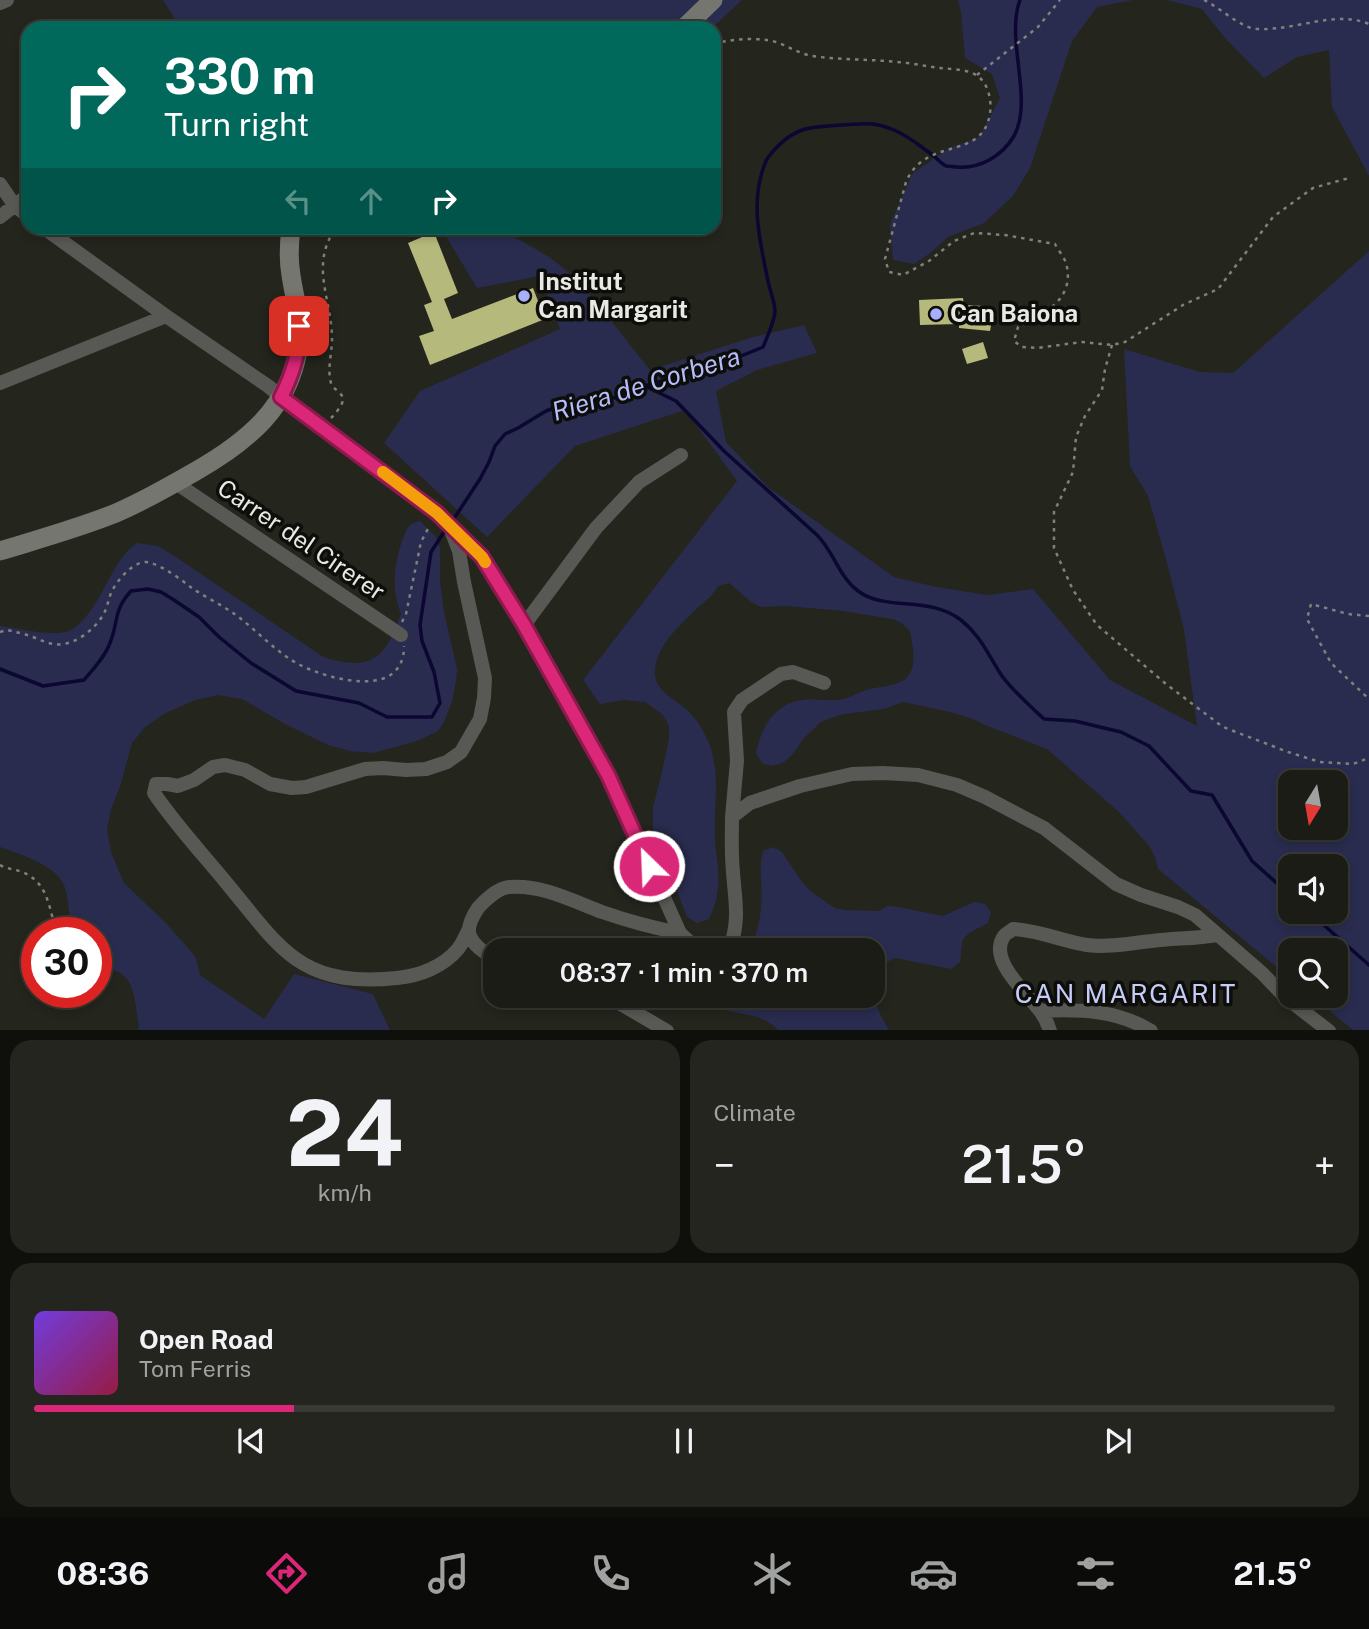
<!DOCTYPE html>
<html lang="en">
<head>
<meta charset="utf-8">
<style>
  :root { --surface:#1b1c16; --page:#24251f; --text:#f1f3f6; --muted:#a0a1a1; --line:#393a35; --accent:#db2777 }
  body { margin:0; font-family:"Public Sans",sans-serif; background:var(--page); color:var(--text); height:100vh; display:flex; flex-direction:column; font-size:26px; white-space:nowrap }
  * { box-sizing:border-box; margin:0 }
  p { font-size:23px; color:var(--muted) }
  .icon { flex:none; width:38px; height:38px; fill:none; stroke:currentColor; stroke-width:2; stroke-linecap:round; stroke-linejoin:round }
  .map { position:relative; height:1030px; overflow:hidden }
  .drawer { display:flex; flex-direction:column; gap:10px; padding:10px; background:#0f0f0c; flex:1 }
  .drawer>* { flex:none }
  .hud { position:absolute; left:21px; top:21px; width:700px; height:214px; border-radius:21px; box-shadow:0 4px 10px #0003,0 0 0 2px var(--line); background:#00695c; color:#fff; overflow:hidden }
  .needle { width:46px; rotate:191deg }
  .controls { position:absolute; left:1278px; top:770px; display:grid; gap:14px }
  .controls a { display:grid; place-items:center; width:70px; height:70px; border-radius:14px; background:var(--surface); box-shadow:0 4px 10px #0003,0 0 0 2px var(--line); font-size:35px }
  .speed { position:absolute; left:21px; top:917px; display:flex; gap:14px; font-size:35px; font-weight:700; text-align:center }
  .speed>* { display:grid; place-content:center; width:91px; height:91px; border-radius:50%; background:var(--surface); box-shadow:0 4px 10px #0003,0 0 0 2px var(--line); line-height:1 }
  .speed .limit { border:10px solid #d22; background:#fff; color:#111 }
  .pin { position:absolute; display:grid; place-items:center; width:60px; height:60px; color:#fff; margin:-30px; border-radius:14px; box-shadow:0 4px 10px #0006 }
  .me { position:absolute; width:77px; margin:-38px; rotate:336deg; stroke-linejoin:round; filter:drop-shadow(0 0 5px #0008) }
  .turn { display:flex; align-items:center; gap:24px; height:147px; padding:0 28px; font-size:32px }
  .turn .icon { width:91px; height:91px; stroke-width:2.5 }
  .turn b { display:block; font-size:49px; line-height:60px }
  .lanes { display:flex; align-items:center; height:66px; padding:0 28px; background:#0003; justify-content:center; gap:35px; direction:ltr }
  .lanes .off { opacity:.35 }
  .big { font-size:52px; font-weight:600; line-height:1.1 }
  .drawer .widget { flex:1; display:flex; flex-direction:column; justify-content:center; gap:10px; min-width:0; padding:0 24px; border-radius:21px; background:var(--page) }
  .drawer .dial { align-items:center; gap:0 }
  .dial b { font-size:91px; line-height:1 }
  .song { display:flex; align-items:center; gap:21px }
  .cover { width:84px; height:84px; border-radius:10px; background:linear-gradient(135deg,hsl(260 70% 55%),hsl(340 70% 35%)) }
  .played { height:7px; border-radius:4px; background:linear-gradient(90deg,var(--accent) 20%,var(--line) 20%) }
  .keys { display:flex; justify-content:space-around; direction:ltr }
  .heat { display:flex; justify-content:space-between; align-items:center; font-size:38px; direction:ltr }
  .drawer .tiles { flex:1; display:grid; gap:10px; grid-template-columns:1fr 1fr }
  .widget:last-child { grid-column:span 2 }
  .trip { position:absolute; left:483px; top:938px; width:402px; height:70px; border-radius:21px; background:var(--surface); box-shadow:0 4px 10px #0003,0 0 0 2px var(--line); font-weight:600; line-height:70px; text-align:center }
  .tabs { display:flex; height:112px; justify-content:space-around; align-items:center; background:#0b0b09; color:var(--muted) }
  .tabs .icon { width:49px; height:49px }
  .tabs .current { color:var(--accent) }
  .tabs b { font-size:32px; color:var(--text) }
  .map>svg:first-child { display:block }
  .green { fill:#292c4e; fill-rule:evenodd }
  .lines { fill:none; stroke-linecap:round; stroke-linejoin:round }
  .stream { stroke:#0b0632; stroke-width:3.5 }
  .building { fill:#b5ba7c }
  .path { stroke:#80817b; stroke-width:2.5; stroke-dasharray:3.5 5; stroke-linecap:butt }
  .street { stroke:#585854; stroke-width:14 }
  .secondary { stroke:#75766f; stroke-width:19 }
  .route-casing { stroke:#8e194d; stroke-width:18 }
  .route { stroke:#db2777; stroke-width:12 }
  .slow { stroke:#f59e0b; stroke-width:12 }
  .poi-dot { fill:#a8b0fc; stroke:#0d0d0a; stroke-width:2.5 }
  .labels { text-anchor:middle; stroke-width:7; stroke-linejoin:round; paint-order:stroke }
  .poi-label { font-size:24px; font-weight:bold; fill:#e8e9e4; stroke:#0d0d0a; text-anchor:start }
  .street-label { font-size:24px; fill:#e8e9e4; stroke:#0d0d0a }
  .water-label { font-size:26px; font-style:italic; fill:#b5bcfc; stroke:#0d0d0a }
  .neighbourhood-label { font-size:26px; letter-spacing:2px; fill:#c6ccf7; stroke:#0d0d0a }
</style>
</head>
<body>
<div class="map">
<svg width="1369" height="1031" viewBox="0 0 1369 1031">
  <rect width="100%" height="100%" fill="#24251d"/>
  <path class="green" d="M163,0H742L712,28H181Z
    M958,0H1133L1097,7L1072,41L1030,168L1013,196L984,223L948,237L929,254L914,264L893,260L890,224L913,173L948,149L979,137L1000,98L992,74L965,58L961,12Z
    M1167,0H1369V176L1332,107L1329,50L1297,57L1264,78L1225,38L1202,9Z
    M441,228H507L508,234C529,245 553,257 571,275C600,304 624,338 650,370L753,337L804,325L817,353L757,370L716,391L726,442L768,487L894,577L937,587L987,595L1033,589L1110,680L1197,726L1184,630L1166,559L1148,496L1130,466L1124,349L1200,372L1233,373L1369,251V1030H1353L1311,996H1335V950H1290V978L1158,869L1155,857L1149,846L1119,812L1047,749L985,725L973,719L950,712L903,702L884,709L844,714L831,718L821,722L804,738L792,755L784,762L773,766L763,764L756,753C761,728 774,704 802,700C813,698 824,701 835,700C846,700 855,694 866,690C876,687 887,687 898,683C920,675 913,649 910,631L902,623L892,619L844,611L786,606L761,607L751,602L729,583L718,586L712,595C691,615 653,643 655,675C656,691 676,700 686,709C694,716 701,726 705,735C723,767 713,806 715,841C716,856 720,873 718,889C717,899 714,909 709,919L697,923L687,917L653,829V807L662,772L669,738V726L663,715L645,702L624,700L600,704L583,680L737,481L685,410L575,446L487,537L384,443L420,391L560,329L540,276L477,288ZM1335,782V828H1290V782ZM1335,866V912H1290V866Z
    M420,521L437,538L440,549V581L444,612L457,669L456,681L452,702L444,722L438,731L417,741L373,753L350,751L328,745L285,724L242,699L218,695L195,700L164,714L145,727L132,743L120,787L111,809L107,829L111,852L124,883L165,922L189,949L196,958L200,975L264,1019L294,974L373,994L390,1030H137L139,1027C135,1009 137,981 118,972C111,969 103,967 96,965V933H71C69,918 69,895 63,883C53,864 19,854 0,847V626C17,628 55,638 71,630C87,622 102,592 110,577C118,563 124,552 137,543L158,546L176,557L322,656C333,661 343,662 355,663C384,663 392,637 401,614C391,590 394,565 402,541C404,536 406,529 410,525C412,523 418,522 420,521Z
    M773,847L782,852L802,882L810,891L835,908L845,910L879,911L888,906L899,907L943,916L974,902L985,904L991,912L988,923C979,929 964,932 962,944C961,950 961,956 960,962L951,969L895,958L885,963L877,970L873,990V950H750C756,937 760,921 761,907C763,888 758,870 763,851Z
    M703,996H873L881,1016L889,1030H778C755,1006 728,1021 703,996Z"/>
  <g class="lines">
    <path class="stream" d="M645,386L676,401L725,452L817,535C834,552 839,577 858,591C886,612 929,595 961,620C982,637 988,655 1002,676C1014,692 1029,705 1044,719L1075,721L1121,732L1149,746L1191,791L1212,795L1252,861L1290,895
      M451,523L480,479L489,462L495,446L505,434L518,428L546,411L567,403L593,397L619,398L645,386L724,363L763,347C767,337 774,323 775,312C775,302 770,291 768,281C760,241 749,201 766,161C769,155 774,150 779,145C800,125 815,127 842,125C864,124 872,121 894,130C909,136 921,147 934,156C937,159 942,164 946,166C948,166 955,167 957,167C980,169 1002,156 1014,136C1034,99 1005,40 1020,0
      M0,669L43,686L84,680C93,669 105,657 110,643C119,620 113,611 131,591L148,589L161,592L174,600L199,617L219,637L251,663L296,691L359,703L387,717H432L440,703L434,672L422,641L420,625L431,552L446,529
      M1309,912L1369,965"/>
  </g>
  <path class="building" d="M434,232L458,293L444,299L452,319L533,288L545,319L430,365L419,336L434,331L424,305L432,302L408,243Z
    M963,298L964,305L985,306L983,319L992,320L990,331L959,328V324L920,325L919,300Z
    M983,342L988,358L967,364L962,349Z"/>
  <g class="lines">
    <path class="path" d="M1204,0C1220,8 1234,22 1251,28C1259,30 1269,29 1278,28C1308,25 1340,12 1369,24
      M714,44C730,39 751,38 767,40C783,42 796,53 812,56C840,60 869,59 897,62C911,63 925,66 939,68C951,69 966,69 976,75C988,82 992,100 990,113C983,162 926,135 906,182L885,259L889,272L903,275L929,261L954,241L974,233L1005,235L1055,244C1058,250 1064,257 1066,263C1076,299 1044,314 1018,327L1014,341L1022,347L1037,348L1082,342L1112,345L1125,342L1183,305L1218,289L1273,217L1313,188L1349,178
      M977,75L1038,27L1060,0
      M1112,345L1105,369L1102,390L1085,416L1076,437L1073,472L1054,512V548L1073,590L1097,625L1166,684L1223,727L1288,752L1320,762L1353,764L1369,758
      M331,418C335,414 342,406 343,400C343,392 333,390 331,383C327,369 332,353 332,339C332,299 309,265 336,228
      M1369,616L1348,614L1311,604L1307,619L1331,663L1369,699
      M402,622L406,614L421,542L430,525
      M0,632L7,630C16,632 25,634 33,637C43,641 53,646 63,644C78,642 93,630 102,617C107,609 108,601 111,593C117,580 136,557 151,563C166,568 180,579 192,588C205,597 220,604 233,613C256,629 275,652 300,665C330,680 404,700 404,646
      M0,865C7,869 15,869 22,872C45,881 48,901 54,923"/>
    <path class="street" d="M0,3L7,0
      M0,184L15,206L28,216
      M0,217L28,195
      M44,228L166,316L268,386L296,409L437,513L482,557L524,625L609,775L680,933L696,948L707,950
      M0,383L166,316
      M176,483L401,635
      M451,530L459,551L464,582L485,678L484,698L480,719L461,752L447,762L426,769L406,770L383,768L365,769L306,787L292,788L270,784L245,770L225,765L213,767L194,780L178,786L167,784H156L154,793C175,824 200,851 224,880C280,947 298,988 397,978C419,976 443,967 458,949C462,944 465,937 468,931
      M524,625L596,528L639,482L681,455
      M732,817L737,761L734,712L742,700L781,674L793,672L824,683
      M723,950L730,948C740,919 735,901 733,872C731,853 732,835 732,817L750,803L800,786L852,774L883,773L918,775L957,785L985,797L1044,828L1116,884L1141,895L1178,907L1195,915L1262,973L1285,997L1329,1031
      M495,959C485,953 472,945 469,933C468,925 474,914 478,908C485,900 498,888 509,887C541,884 573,901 602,912C628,921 654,928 680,933
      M607,996L667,1031
      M1041,1011C1078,1009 1118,1010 1151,1031
      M1050,1031C1048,1024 1044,1016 1040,1011C1028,994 987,960 1004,936C1006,933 1010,932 1013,929C1039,930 1061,941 1087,945C1109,948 1131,943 1152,941C1174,938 1195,939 1217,935"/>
    <path class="secondary" d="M684,28L713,0
      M0,551C39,539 79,528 116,513C144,501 170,486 196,471C226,454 258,432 277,403C289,386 296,364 299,344C302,321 294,297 291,275C288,259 289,244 291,228"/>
  </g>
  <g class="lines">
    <g class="route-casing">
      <path id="route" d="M299,326C300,352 293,374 281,397L437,513L482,557L524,625L608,775L649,866"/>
    </g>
    <use href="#route" class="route"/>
    <path class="slow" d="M383,472L437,513L482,557L485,562"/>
  </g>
  <g class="poi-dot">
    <circle cx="524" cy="296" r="7"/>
    <circle cx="936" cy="314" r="7"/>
  </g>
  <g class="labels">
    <g class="poi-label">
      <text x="538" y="290">Institut<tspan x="538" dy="28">Can Margarit</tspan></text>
      <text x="950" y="322">Can Baiona</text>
    </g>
    <g class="street-label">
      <text transform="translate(301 540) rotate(34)" y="8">Carrer del Cirerer</text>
    </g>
    <g class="water-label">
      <text transform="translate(646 384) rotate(-17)" y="9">Riera de Corbera</text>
    </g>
    <g class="neighbourhood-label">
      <text x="1126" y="1003">CAN MARGARIT</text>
    </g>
  </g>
</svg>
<div class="controls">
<a><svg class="needle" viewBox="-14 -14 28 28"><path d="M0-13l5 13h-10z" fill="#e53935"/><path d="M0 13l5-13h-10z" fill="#a0a1a1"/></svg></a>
<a><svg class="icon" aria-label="sound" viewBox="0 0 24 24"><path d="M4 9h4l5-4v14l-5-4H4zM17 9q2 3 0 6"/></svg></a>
<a><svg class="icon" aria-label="search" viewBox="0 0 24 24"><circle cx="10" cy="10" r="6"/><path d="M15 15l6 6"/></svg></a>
</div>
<div class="speed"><div class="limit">30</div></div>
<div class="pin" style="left:299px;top:326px;background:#d93025"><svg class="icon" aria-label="arrive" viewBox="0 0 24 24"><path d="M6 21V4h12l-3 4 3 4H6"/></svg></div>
<svg class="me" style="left:649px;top:866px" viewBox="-20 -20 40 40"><circle r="17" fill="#db2777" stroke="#fff" stroke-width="3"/><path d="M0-11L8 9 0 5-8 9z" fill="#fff"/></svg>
<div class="trip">08:37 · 1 min · 370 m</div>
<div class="hud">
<div class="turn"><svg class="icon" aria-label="right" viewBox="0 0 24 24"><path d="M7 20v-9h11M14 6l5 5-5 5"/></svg><div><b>330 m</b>Turn right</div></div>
<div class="lanes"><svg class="icon off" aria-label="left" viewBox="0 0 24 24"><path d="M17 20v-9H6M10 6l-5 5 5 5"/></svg><svg class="icon off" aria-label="ahead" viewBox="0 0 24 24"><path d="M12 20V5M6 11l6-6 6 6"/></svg><svg class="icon" aria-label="right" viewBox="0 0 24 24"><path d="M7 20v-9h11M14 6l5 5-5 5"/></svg></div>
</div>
</div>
<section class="drawer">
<div class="tiles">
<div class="widget dial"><b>24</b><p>km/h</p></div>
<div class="widget"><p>Climate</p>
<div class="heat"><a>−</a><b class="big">21.5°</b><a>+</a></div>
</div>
<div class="widget">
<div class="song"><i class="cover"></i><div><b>Open Road</b><p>Tom Ferris</p></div></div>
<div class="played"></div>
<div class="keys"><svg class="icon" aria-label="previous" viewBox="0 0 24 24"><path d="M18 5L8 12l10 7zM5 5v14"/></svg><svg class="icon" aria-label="pause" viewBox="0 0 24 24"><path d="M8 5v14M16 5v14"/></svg><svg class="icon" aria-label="next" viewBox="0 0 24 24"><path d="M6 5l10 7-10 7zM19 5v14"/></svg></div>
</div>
</div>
</section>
<nav class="tabs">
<b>08:36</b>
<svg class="icon current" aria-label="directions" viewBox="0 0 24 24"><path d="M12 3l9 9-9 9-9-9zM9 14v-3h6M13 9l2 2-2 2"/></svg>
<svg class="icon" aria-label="music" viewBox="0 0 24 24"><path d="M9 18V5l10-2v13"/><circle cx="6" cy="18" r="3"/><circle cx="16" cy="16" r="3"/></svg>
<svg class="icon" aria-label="phone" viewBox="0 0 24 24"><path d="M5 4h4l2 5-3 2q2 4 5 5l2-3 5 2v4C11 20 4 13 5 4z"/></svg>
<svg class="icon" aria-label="climate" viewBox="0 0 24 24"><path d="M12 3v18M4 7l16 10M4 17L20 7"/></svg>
<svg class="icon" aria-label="car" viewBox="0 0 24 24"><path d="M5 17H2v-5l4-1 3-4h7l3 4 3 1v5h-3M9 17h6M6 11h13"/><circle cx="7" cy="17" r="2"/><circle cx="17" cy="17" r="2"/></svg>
<svg class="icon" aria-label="filters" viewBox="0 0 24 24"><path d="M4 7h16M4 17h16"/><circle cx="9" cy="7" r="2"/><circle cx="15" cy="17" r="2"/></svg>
<b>21.5°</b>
</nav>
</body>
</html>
